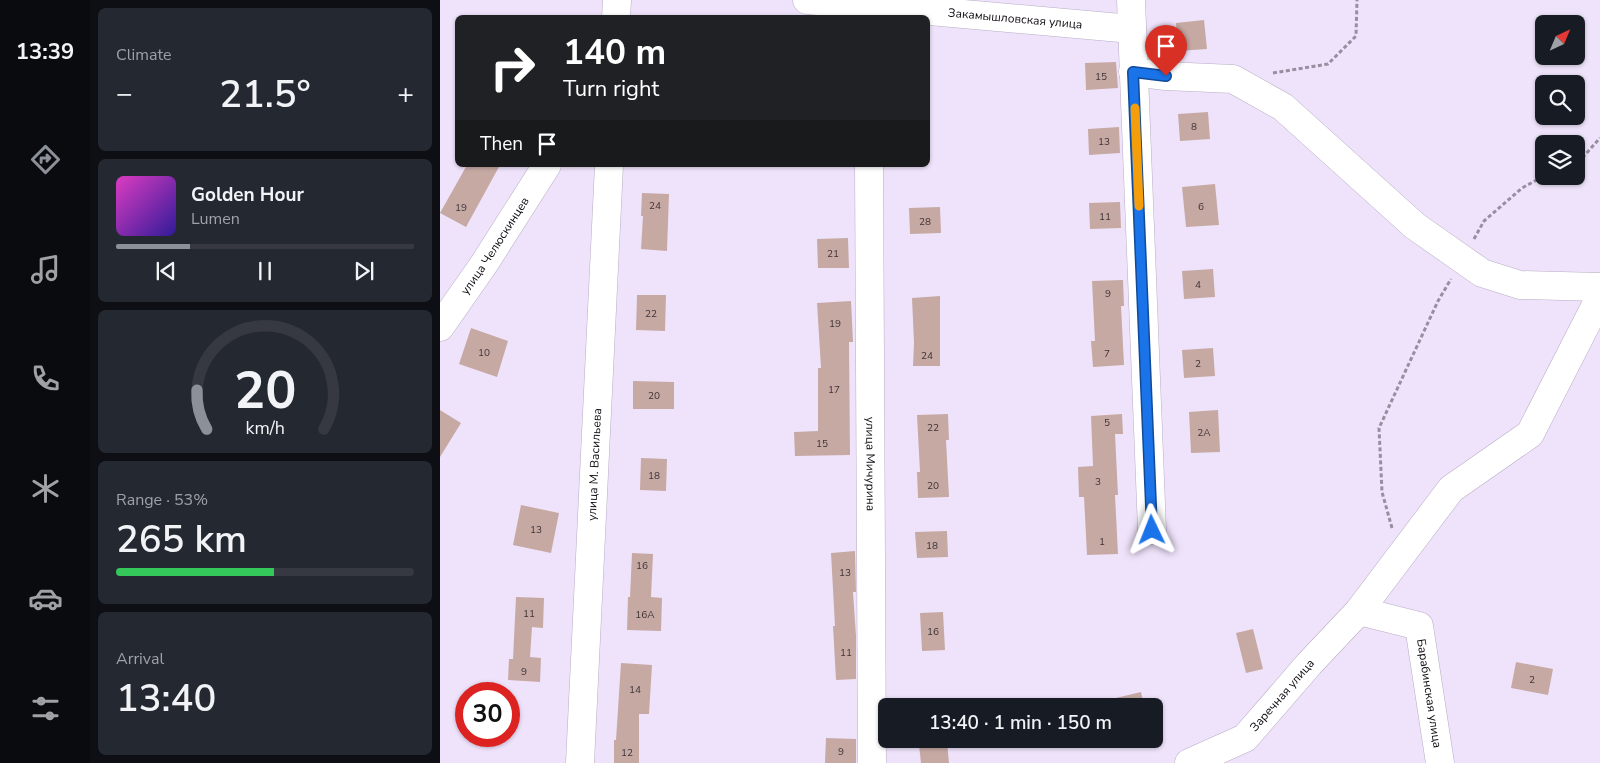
<!DOCTYPE html>
<html lang="en">
<head>
<meta charset="utf-8">
<style>
  :root { --surface:#171b24; --page:#242831; --text:#f1f3f6; --muted:#9ea1a6; --line:#363941; --accent:#8c9099 }
  body { margin:0; font-family:"Nunito Sans",sans-serif; background:var(--page); color:var(--text); height:100vh; display:flex; flex-direction:column; font-size:19px; white-space:nowrap }
  * { box-sizing:border-box; margin:0 }
  p { font-size:16px; color:var(--muted) }
  .icon { flex:none; width:28px; height:28px; fill:none; stroke:currentColor; stroke-width:2; stroke-linecap:round; stroke-linejoin:round }
  .map { position:relative; flex:1; overflow:hidden }
  .drawer { display:flex; flex-direction:column; gap:8px; padding:8px; background:#0d0f14; width:350px }
  .drawer>* { flex:none }
  .top-card { position:absolute; left:15px; top:15px; width:475px; height:152px; border-radius:8px; box-shadow:0 1px 4px #0004; background:#202124; color:#fff; overflow:hidden }
  .needle { width:32px; rotate:44deg }
  .fabs { position:absolute; left:1095px; top:15px; display:grid; gap:10px }
  .fabs a { display:grid; place-items:center; width:50px; height:50px; border-radius:8px; background:var(--surface); box-shadow:0 1px 4px #0004; font-size:25px }
  .speed { position:absolute; left:15px; top:682px; display:flex; gap:10px; font-size:25px; font-weight:700; text-align:center }
  .speed>* { display:grid; place-content:center; width:65px; height:65px; border-radius:50%; background:var(--surface); box-shadow:0 1px 4px #0004; line-height:1 }
  .speed .limit { border:8px solid #d22; background:#fff; color:#111 }
  .pin { position:absolute; display:grid; place-items:center; width:42px; height:42px; color:#fff; margin:-51px -21px; border-radius:50% 50% 50% 0; rotate:-45deg; box-shadow:0 0 5px #0007 }
  .pin .icon { rotate:45deg }
  .me { position:absolute; width:55px; margin:-28px; rotate:358deg; stroke-linejoin:round; filter:drop-shadow(0 0 4px #0008) }
  .turn { display:flex; align-items:center; gap:18px; height:105px; padding:0 25px; font-size:22px }
  .turn .icon { width:65px; height:65px; stroke-width:2.5 }
  .turn b { display:block; font-size:35px; line-height:42px }
  .then { display:flex; align-items:center; height:48px; padding:0 25px; background:#0003; gap:10px; font-size:19px }
  .big { font-size:38px; font-weight:600; line-height:1.1 }
  .drawer .tile { flex:1; display:flex; flex-direction:column; justify-content:center; gap:8px; min-width:0; padding:0 18px; border-radius:8px; background:var(--page) }
  .drawer .dial { align-items:center; gap:0 }
  .dial svg { height:130px; overflow:visible; fill:none; stroke:var(--line); stroke-width:7; stroke-linecap:round; text-anchor:middle }
  .dial text { fill:var(--text); stroke:none }
  .song { display:flex; align-items:center; gap:15px }
  .cover { width:60px; height:60px; border-radius:8px; background:linear-gradient(135deg,hsl(310 70% 55%),hsl(250 70% 35%)) }
  .played { height:5px; border-radius:2px; background:linear-gradient(90deg,var(--accent) 25%,var(--line) 25%) }
  .keys { display:flex; justify-content:space-around; direction:ltr }
  .heat { display:flex; justify-content:space-between; align-items:center; font-size:28px; direction:ltr }
  .charge { height:8px; border-radius:4px; background:linear-gradient(90deg,#34c759 53%,var(--line) 0) }
  .trip { position:absolute; left:438px; top:698px; width:285px; height:50px; border-radius:8px; background:var(--surface); box-shadow:0 1px 4px #0004; font-weight:600; line-height:50px; text-align:center }
  main { display:flex; flex:1; min-height:0 }
  .menu { display:flex; flex-direction:column; width:90px; justify-content:space-around; align-items:center; background:#090b0e; color:var(--muted) }
  .menu .icon { width:35px; height:35px }
  .menu .current { color:var(--accent) }
  .menu b { font-size:22px; color:var(--text) }
  .map>svg:first-child { display:block }
  .building { fill:#c6a9a3 }
  .lines { fill:none; stroke-linecap:round; stroke-linejoin:round }
  .minor-casing { stroke:#b8adc4; stroke-width:29 }
  .path { stroke:#978e9f; stroke-width:3; stroke-dasharray:4 2.5; stroke-linecap:butt }
  .minor { stroke:#fff; stroke-width:28 }
  .route-casing { stroke:#114b97; stroke-width:12 }
  .route { stroke:#1a73e8; stroke-width:9 }
  .slow { stroke:#f59e0b; stroke-width:9 }
  .labels { text-anchor:middle; stroke-width:4; stroke-linejoin:round; paint-order:stroke }
  .number-label { font-size:10px; fill:#3e3337 }
  .street-label { font-size:12px; fill:#100c13; stroke:#fff }
</style>
</head>
<body>
<main>
<nav class="menu">
<b>13:39</b>
<svg class="icon current" aria-label="directions" viewBox="0 0 24 24"><path d="M12 3l9 9-9 9-9-9zM9 14v-3h6M13 9l2 2-2 2"/></svg>
<svg class="icon" aria-label="music" viewBox="0 0 24 24"><path d="M9 18V5l10-2v13"/><circle cx="6" cy="18" r="3"/><circle cx="16" cy="16" r="3"/></svg>
<svg class="icon" aria-label="phone" viewBox="0 0 24 24"><path d="M5 4h4l2 5-3 2q2 4 5 5l2-3 5 2v4C11 20 4 13 5 4z"/></svg>
<svg class="icon" aria-label="climate" viewBox="0 0 24 24"><path d="M12 3v18M4 7l16 10M4 17L20 7"/></svg>
<svg class="icon" aria-label="car" viewBox="0 0 24 24"><path d="M5 17H2v-5l4-1 3-4h7l3 4 3 1v5h-3M9 17h6M6 11h13"/><circle cx="7" cy="17" r="2"/><circle cx="17" cy="17" r="2"/></svg>
<svg class="icon" aria-label="filters" viewBox="0 0 24 24"><path d="M4 7h16M4 17h16"/><circle cx="9" cy="7" r="2"/><circle cx="15" cy="17" r="2"/></svg>
</nav>
<section class="drawer">
<div class="tile"><p>Climate</p>
<div class="heat"><a>−</a><b class="big">21.5°</b><a>+</a></div>
</div>
<div class="tile">
<div class="song"><i class="cover"></i><div><b>Golden Hour</b><p>Lumen</p></div></div>
<div class="played"></div>
<div class="keys"><svg class="icon" aria-label="previous" viewBox="0 0 24 24"><path d="M18 5L8 12l10 7zM5 5v14"/></svg><svg class="icon" aria-label="pause" viewBox="0 0 24 24"><path d="M8 5v14M16 5v14"/></svg><svg class="icon" aria-label="next" viewBox="0 0 24 24"><path d="M6 5l10 7-10 7zM19 5v14"/></svg></div>
</div>
<div class="tile dial"><svg viewBox="0 0 100 80">
<path d="M14 69A42 42 0 1 1 86 69"/>
<path d="M14 69A42 42 0 0 1 8 45" stroke="#8c9099"/>
<text x="50" y="56" font-size="32" font-weight="700">20</text>
<text x="50" y="72" font-size="11">km/h</text>
</svg></div>
<div class="tile"><p>Range · 53%</p><b class="big">265 km</b><div class="charge"></div></div>
<div class="tile"><p>Arrival</p><b class="big">13:40</b></div>
</section>
<div class="map">
<svg width="1160" height="763" viewBox="0 0 1160 763">
  <rect width="100%" height="100%" fill="#efe3fb"/>
  <path class="building" d="M764,20L767,49L738,51L736,23Z
    M676,62L678,88L646,90L645,63Z
    M768,112L770,139L740,141L738,114Z
    M679,127L680,153L649,155L648,129Z
    M27,165H60L26,227L0,213Z
    M775,184L779,225L746,227L742,187Z
    M202,193L229,194L227,251L201,249L203,216H201Z
    M680,202L681,228L650,229L649,203Z
    M500,207L501,233L470,234L469,208Z
    M408,238L409,268H378L377,239Z
    M773,269L775,297L744,299L742,271Z
    M683,280L684,306H681L684,365L653,367L651,341H655L652,281Z
    M197,295H226L225,331L196,330Z
    M500,296V366H473L474,343L472,298Z
    M411,301L413,342H409L410,455L355,456L354,432L378,431V368H381L377,303Z
    M31,328L68,341L57,377L19,364Z
    M773,348L775,376L744,378L742,350Z
    M193,381L234,382V409H193Z
    M0,410L21,423L0,457Z
    M778,410L780,452L751,453L749,412Z
    M508,414L509,440H506L509,497L478,498L477,472H480L477,415Z
    M682,414L683,434H675L678,495H675L678,554L647,555L644,497H639L638,467L653,466L651,416Z
    M201,458L227,459L226,491L200,490Z
    M81,505L119,513L111,553L73,545Z
    M507,531L508,557L477,558L475,532Z
    M415,551L416,592H413L416,636V679L396,680L393,626H395L391,553Z
    M192,553L213,554L211,597L222,598L221,631L187,630L188,597H190Z
    M76,597L104,598L103,628L92,627L90,657L101,658L100,682L68,680L69,659H73Z
    M503,612L505,650L482,651L480,613Z
    M813,629L823,669L806,673L796,633Z
    M1076,662L1113,669L1108,695L1071,688Z
    M181,663L212,665L209,714H199V763H174V740H176Z
    M701,692L704,706H656L655,703Z
    M386,738L416,739V763H385Z
    M507,742L509,763H481L479,745Z"/>
  <g class="lines">
    <g class="minor-casing">
      <g id="minor">
        <path id="s1" d="M367,0L692,29"/>
        <path d="M691,0L712,530"/>
        <path d="M176,18L177,0"/>
        <path d="M693,72L726,76L793,79L843,107L975,226L1042,273L1080,285L1160,287"/>
        <path id="s2" d="M429,165L432,763"/>
        <path id="s3" d="M0,327L44,264L107,165"/>
        <path id="s4" d="M919,611L979,626L1000,763"/>
        <path id="s5" d="M140,763L169,165"/>
        <path id="s6" d="M749,763L805,738L869,664L919,611L1011,489L1090,434L1160,297"/>
      </g>
    </g>
    <path class="path" d="M833,73L888,64L916,36L917,0
      M1136,160L1144,156L1160,138
      M1034,239L1044,221L1082,188L1104,176
      M952,528L942,492L939,428L998,301L1011,279"/>
    <use href="#minor" class="minor"/>
  </g>
  <g class="lines">
    <g class="route-casing">
      <path id="route" d="M712,530L693,72L726,76"/>
    </g>
    <use href="#route" class="route"/>
    <path class="slow" d="M695,108L699,206"/>
  </g>
  <g class="labels">
    <g class="number-label">
      <text x="661" y="80">15</text>
      <text x="754" y="130">8</text>
      <text x="664" y="145">13</text>
      <text x="215" y="209">24</text>
      <text x="761" y="210">6</text>
      <text x="21" y="211">19</text>
      <text x="665" y="220">11</text>
      <text x="485" y="225">28</text>
      <text x="393" y="257">21</text>
      <text x="758" y="288">4</text>
      <text x="668" y="297">9</text>
      <text x="211" y="317">22</text>
      <text x="395" y="327">19</text>
      <text x="44" y="356">10</text>
      <text x="667" y="357">7</text>
      <text x="487" y="359">24</text>
      <text x="758" y="367">2</text>
      <text x="394" y="393">17</text>
      <text x="214" y="399">20</text>
      <text x="667" y="426">5</text>
      <text x="493" y="431">22</text>
      <text x="764" y="436">2А</text>
      <text x="382" y="447">15</text>
      <text x="214" y="479">18</text>
      <text x="658" y="485">3</text>
      <text x="493" y="489">20</text>
      <text x="96" y="533">13</text>
      <text x="662" y="545">1</text>
      <text x="492" y="549">18</text>
      <text x="202" y="569">16</text>
      <text x="405" y="576">13</text>
      <text x="89" y="617">11</text>
      <text x="205" y="618">16А</text>
      <text x="493" y="635">16</text>
      <text x="406" y="656">11</text>
      <text x="84" y="675">9</text>
      <text x="1092" y="683">2</text>
      <text x="195" y="693">14</text>
      <text x="401" y="755">9</text>
      <text x="187" y="756">12</text>
    </g>
    <g class="street-label">
      <text dy="4" stroke="none"><textPath href="#s1" startOffset="209">Закамышловская улица</textPath></text>
      <text dy="4" stroke="none"><textPath href="#s3" startOffset="98">улица Челюскинцев</textPath></text>
      <text dy="4" stroke="none"><textPath href="#s5" startOffset="299">улица М. Васильева</textPath></text>
      <text dy="4" stroke="none"><textPath href="#s2" startOffset="299">улица Мичурина</textPath></text>
      <text dy="4" stroke="none"><textPath href="#s4" startOffset="130">Барабинская улица</textPath></text>
      <text dy="4" stroke="none"><textPath href="#s6" startOffset="118">Заречная улица</textPath></text>
    </g>
  </g>
</svg>
<div class="fabs">
<a><svg class="needle" viewBox="-14 -14 28 28"><path d="M0-13l5 13h-10z" fill="#e53935"/><path d="M0 13l5-13h-10z" fill="#9ea1a6"/></svg></a>
<a><svg class="icon" aria-label="search" viewBox="0 0 24 24"><circle cx="10" cy="10" r="6"/><path d="M15 15l6 6"/></svg></a>
<a><svg class="icon" aria-label="layers" viewBox="0 0 24 24"><path d="M12 4l9 5-9 5-9-5zM3 14l9 5 9-5"/></svg></a>
</div>
<div class="speed"><div class="limit">30</div></div>
<div class="pin" style="left:726px;top:76px;background:#d93025"><svg class="icon" aria-label="arrive" viewBox="0 0 24 24"><path d="M6 21V4h12l-3 4 3 4H6"/></svg></div>
<svg class="me" style="left:712px;top:530px" viewBox="-20 -20 40 40"><path d="M0-17L14 15 0 8-14 15z" fill="#1a73e8" stroke="#fff" stroke-width="4"/></svg>
<div class="trip">13:40 · 1 min · 150 m</div>
<div class="top-card">
<div class="turn"><svg class="icon" aria-label="right" viewBox="0 0 24 24"><path d="M7 20v-9h11M14 6l5 5-5 5"/></svg><div><b>140 m</b>Turn right</div></div>
<div class="then">Then<svg class="icon" aria-label="arrive" viewBox="0 0 24 24"><path d="M6 21V4h12l-3 4 3 4H6"/></svg></div>
</div>
</div>
</main>
</body>
</html>
